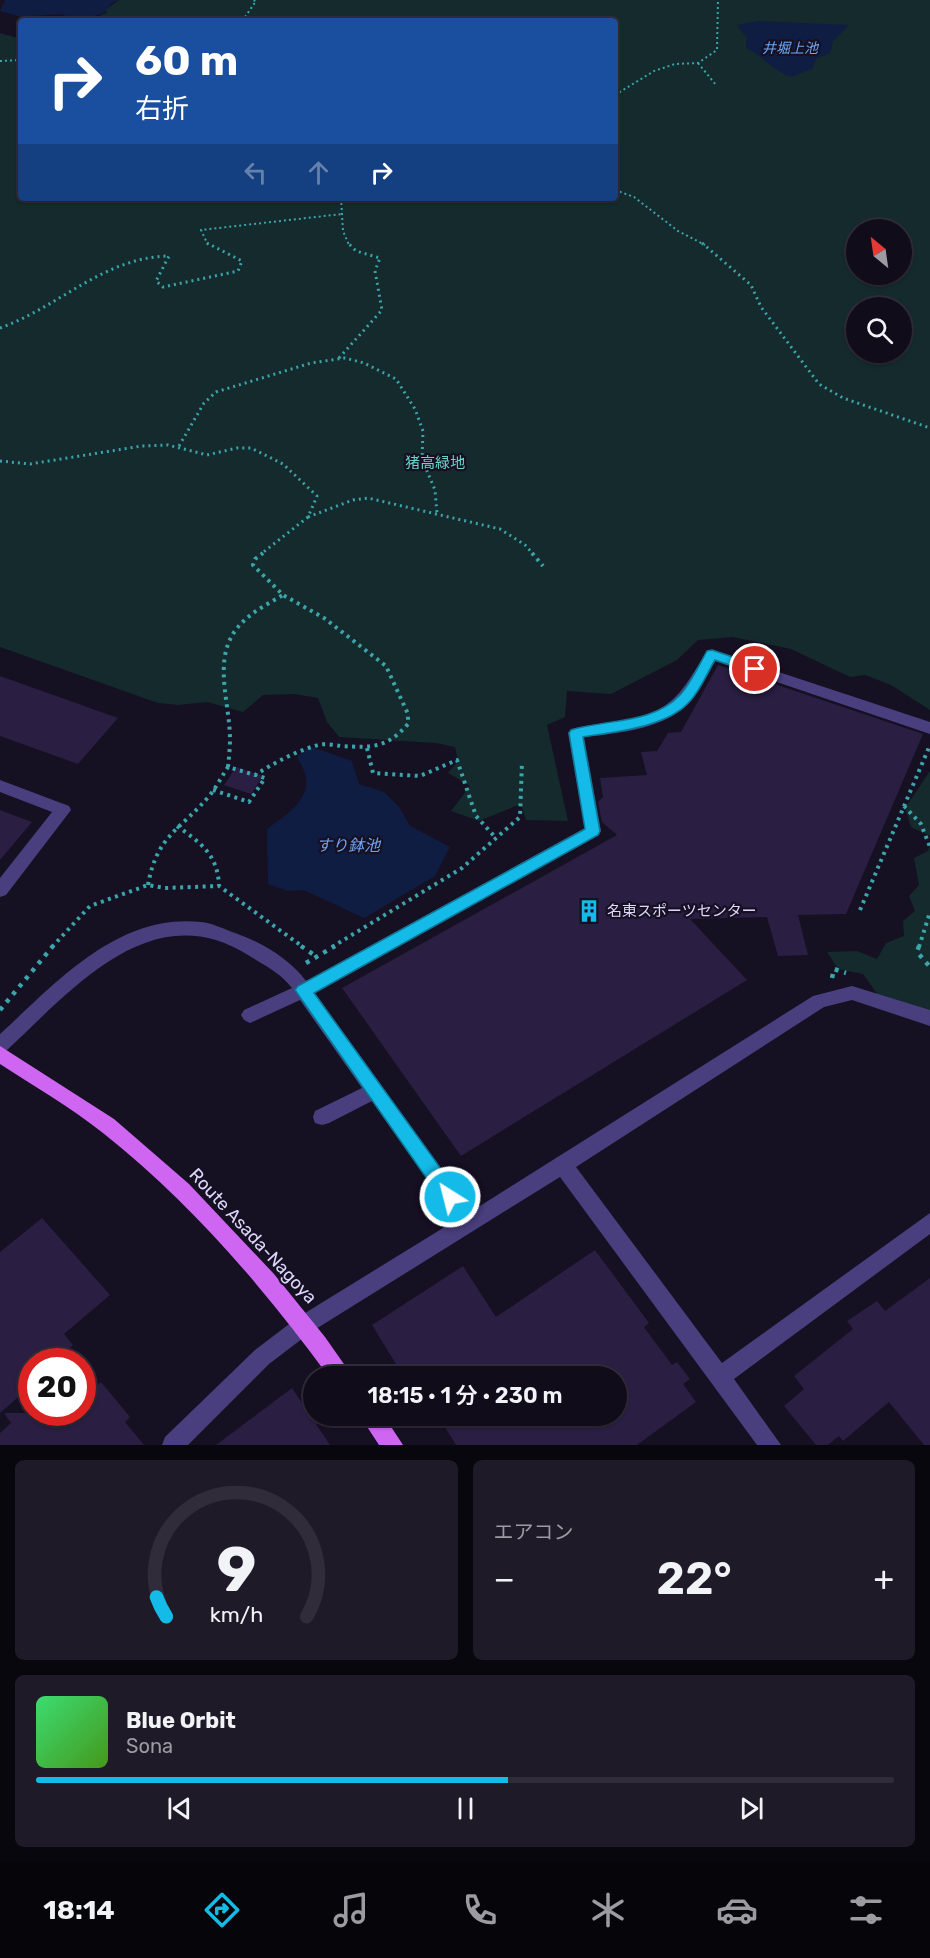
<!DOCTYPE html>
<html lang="ja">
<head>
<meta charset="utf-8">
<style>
  :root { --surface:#100c1a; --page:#1e1a27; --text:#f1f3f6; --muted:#9c9ba2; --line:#302c39; --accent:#14bae8 }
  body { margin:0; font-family:Rubik,"Noto Sans JP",sans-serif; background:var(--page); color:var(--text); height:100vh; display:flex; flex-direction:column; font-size:22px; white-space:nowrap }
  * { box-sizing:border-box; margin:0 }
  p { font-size:20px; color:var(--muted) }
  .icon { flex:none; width:33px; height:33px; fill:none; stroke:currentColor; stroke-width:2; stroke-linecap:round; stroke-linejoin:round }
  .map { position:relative; height:1445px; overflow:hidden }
  .sheet { display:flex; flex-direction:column; gap:15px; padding:15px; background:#09070e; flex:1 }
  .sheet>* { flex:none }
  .banner { position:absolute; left:18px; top:18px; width:600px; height:183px; border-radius:6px; box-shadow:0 2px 4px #0004,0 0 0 2px var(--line); background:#1a4fa0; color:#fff; overflow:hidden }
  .needle { width:39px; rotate:331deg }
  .buttons { position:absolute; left:846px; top:219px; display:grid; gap:12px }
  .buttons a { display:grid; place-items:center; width:66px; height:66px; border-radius:50%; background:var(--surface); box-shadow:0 2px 4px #0004,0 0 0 2px var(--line); font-size:30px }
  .speed { position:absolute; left:18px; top:1348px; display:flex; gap:12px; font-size:30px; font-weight:700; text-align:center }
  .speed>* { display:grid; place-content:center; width:78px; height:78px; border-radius:50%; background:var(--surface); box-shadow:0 2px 4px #0004,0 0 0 2px var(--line); line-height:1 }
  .speed .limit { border:9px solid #d22; background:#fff; color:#111 }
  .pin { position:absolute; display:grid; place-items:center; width:51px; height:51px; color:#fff; margin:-26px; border:3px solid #fff; border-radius:50%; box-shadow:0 2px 6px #0007 }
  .me { position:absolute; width:66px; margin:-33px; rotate:324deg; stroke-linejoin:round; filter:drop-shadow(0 0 4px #0008) }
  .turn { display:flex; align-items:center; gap:21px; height:126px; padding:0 18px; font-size:27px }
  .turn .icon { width:78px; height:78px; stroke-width:2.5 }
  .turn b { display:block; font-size:42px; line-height:51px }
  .lanes { display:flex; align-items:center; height:57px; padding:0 18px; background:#0003; justify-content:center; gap:30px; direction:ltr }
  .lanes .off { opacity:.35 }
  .big { font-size:45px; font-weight:600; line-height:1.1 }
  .sheet .widget { flex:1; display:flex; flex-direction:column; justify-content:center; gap:9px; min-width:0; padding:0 21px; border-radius:9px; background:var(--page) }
  .sheet .dial { align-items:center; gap:0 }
  .dial svg { height:156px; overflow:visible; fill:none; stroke:var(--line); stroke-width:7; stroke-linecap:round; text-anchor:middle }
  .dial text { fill:var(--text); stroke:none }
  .song { display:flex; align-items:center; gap:18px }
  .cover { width:72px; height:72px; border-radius:9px; background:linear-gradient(135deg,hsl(140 70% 55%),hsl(100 70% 35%)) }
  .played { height:6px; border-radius:3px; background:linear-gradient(90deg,var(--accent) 55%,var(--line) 55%) }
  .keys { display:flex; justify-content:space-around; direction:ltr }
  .heat { display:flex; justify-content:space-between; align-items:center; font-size:33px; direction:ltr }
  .sheet .tiles { flex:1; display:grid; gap:15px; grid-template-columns:1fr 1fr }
  .widget:last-child { grid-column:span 2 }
  .trip { position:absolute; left:303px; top:1366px; width:324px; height:60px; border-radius:30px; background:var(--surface); box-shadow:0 2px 4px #0004,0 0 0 2px var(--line); font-weight:600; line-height:60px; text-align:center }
  .dock { display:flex; height:96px; justify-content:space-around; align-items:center; background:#06050a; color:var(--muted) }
  .dock .icon { width:42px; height:42px }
  .dock .selected { color:var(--accent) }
  .dock b { font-size:27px; color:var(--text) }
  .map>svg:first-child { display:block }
  .green { fill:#142a2c; fill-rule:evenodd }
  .water { fill:#101d42 }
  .building { fill:#2a1e42 }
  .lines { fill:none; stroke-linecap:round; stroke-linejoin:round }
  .path-far3 { stroke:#3aa5ab; stroke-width:2; stroke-dasharray:2 3; stroke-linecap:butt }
  .path-far2 { stroke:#3aa5ab; stroke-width:3; stroke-dasharray:2 4; stroke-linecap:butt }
  .path-far1 { stroke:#3aa5ab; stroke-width:4; stroke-dasharray:3 4.5; stroke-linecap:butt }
  .path { stroke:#3aa5ab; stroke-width:4.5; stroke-dasharray:4 6; stroke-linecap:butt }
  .minor { fill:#493f7e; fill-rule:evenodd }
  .major { fill:#ce66f2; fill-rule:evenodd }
  .route { fill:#14bae8; stroke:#0d7997; stroke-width:1.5 }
  .labels { text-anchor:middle; stroke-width:4.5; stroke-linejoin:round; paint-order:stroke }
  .far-water-label { font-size:14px; font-style:italic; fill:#6da5f2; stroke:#161023 }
  .park-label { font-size:15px; fill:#68d5c7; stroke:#161023 }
  .poi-label { font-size:15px; fill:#ded6fb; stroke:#161023; text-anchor:start }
  .water-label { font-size:16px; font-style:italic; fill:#6da5f2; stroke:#161023 }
  .near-street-label { font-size:18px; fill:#ded6fb; stroke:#161023 }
</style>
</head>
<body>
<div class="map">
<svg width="930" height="1445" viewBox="0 0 930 1445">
  <rect width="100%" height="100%" fill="#161023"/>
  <path class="green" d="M119,0H930V710L891,685L865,675L850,677L791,649L733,637L698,640L677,660L611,694L567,691L565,717L547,725L568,821L526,820L521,804L479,821L451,811L470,786L448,773L458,761L455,747L436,743L339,737L327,722L318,698L294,694L263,695L243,712L207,702L178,705L158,703L0,647V33L21,39V198H615V21H85L107,13L105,10ZM856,230H902V274H856ZM856,308H902V352H856Z
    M930,771V836L911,827L905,808Z
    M930,843V1012L878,995L863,974L838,969L827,952L857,951L877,959L886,943L904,936L903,921L915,911L909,896L919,885L914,858L928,851Z"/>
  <path class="water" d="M5,0H119L110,4L111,8L105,10L108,12L78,21L61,14L21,17L0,11Z
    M758,21L849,25L833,41L830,53L816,59L813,68L792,77C772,71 765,57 746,48L747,38L737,25Z
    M309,746L352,761L359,784L384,792L399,807L410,826L450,847L435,876L364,918L304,890L288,891L268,884L267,829C282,818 309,802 306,779C306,772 300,763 297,757Z"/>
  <path class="building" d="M718,665L923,734L846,914L798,915L808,955L778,956L767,917L690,919L747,980L461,1156L342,988L617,835L602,822L598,802L603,797L600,778L647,775L641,752L657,751L668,733L681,732Z
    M0,676L118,718L78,764L0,736Z
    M236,767L263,776L251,794L224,785Z
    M0,810L32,822L0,860Z
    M42,1218L110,1295L64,1334L73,1345L55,1362H32V1385L0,1413V1252Z
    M595,1250L649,1323L644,1327L672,1365L677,1362L690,1379L683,1384L696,1402L637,1445H456L438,1416H616V1377H404L372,1325L463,1266L496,1317Z
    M930,1278V1445H924L889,1402L843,1441L839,1436L828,1445H816L784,1406L804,1389L794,1376L853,1329L847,1321L877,1301L885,1311Z
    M101,1382L130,1417L125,1422L144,1445H0V1433L11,1423L4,1413H82V1398Z
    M292,1388L330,1445H216Z"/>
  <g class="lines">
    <path class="path-far3" d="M248,21L245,17L256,1L253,0
      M0,61L21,60
      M698,63L716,85
      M615,95L654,71L675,64L698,63L717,50L718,0
      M615,190L634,197L678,231L705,245
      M341,198L343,231L349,245
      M208,245L201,230L342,214"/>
    <path class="path-far2" d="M702,243L751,285L761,307L819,384L843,398L930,428
      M0,328C59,307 104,257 169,256L156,281L163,287L238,271L242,261L207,243
      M339,358L382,310L375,271L380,258L356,251L348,243
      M179,446L204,403L216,392L311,363L345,358L364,363L396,379L415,409L423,431L422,459L435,490L437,513
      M0,461L30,464L142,446L168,445L207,455L237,448H251L283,464L317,496L308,517L261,554
      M308,517L353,500L368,498L500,529L525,545L533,554"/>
    <path class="path-far1" d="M532,553L543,566
      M367,748L373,773L420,776L457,760L476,816L496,838
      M228,767C229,758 230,748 230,739C230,704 213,662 235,631C247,614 266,605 283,595
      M213,790L249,802L265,778L256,775
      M904,806L921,824L930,847
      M177,826C201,843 218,855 219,886
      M148,885C157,834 181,830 210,795C217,786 222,776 228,767L255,775C274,763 296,751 318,745C325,743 334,745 341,746C372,748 387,748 408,724V714L386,666L324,618L283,595L253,565L255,559L263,553
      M860,910L930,745
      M52,947L90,906L148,885L165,888L219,886L303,947
      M332,947L462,868L520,817L522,762
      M919,947L930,912"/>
    <path class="path" d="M301,946L317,957
      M919,946L917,952L930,967
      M306,963L335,946
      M832,978L834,969L846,973
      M0,1010L53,946"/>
    <path class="minor" d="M712,650L930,722V734L715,661C708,674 702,687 693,698C667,730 622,732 584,737L601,831L599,835L315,993L472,1211L813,996L852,986L930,1010V1026L852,1000L824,1007L576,1167L722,1363L930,1213V1234L734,1379L781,1445H757L560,1177L311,1332L269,1364L188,1445H162L165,1437L255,1350L297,1318L456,1220L372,1101L329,1123L322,1125L315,1123L313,1117L315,1111L362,1088L300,1000L250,1023L244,1020L241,1015L244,1010L292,988C281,973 264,965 248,955C151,894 72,990 6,1051L0,1053V1034C56,983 117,913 201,922C212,923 224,929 235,933C261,942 290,959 306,981L585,828L568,733L571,729C585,725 601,724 617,722C672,713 680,695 707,651Z
      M0,780L69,806L71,810L6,895L0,897V878L52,812L0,792Z"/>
    <path class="major" d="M0,1046L114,1119L189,1184L274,1274L325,1337L353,1377H329C264,1288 190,1202 103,1133C70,1107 34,1086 0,1064Z
      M360,1416H384L403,1445H379Z"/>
  </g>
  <path class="route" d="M712,650L760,666L762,669L755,674L715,660C707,673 701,689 691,700C669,727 615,732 583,737L600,831L598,835L314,993L457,1191L459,1197L457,1203L450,1205L444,1203L295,990L298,986L585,829L569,733L571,730C606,719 653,724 680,695C691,683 699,665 707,651Z"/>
  <defs>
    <g id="building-bare" transform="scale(1.8)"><path d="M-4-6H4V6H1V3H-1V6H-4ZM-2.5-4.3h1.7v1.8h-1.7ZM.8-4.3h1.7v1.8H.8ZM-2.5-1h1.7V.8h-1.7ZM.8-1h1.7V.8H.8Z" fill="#14bae8" stroke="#161023" stroke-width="2.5" paint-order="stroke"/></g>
  </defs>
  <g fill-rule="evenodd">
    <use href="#building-bare" x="589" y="911"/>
  </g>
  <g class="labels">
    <g class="far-water-label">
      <text x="790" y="53">井堀上池</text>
    </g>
    <g class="park-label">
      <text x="435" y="468">猪高緑地</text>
    </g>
    <g class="poi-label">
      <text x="607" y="916">名東スポーツセンター</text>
    </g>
    <g class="water-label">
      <text x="348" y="851">すり鉢池</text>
    </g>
    <g class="near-street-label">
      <text transform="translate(253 1236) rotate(47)" y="6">Route Asada-Nagoya</text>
    </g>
  </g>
</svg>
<div class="buttons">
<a><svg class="needle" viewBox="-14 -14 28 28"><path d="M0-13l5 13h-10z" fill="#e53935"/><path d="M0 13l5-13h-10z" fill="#9c9ba2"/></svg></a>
<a><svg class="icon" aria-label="search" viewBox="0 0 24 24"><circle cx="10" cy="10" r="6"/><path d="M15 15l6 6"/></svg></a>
</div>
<div class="speed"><div class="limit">20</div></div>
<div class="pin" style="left:755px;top:669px;background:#d93025"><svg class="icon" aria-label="arrive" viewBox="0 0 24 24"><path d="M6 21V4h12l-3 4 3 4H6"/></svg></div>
<svg class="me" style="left:450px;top:1197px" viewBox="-20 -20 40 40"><circle r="17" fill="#14bae8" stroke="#fff" stroke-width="3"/><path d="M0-11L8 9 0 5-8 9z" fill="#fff"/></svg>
<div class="trip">18:15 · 1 分 · 230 m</div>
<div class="banner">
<div class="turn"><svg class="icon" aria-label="right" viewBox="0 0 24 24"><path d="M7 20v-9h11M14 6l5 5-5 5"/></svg><div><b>60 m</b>右折</div></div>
<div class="lanes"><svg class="icon off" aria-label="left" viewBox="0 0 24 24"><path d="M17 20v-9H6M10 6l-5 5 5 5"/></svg><svg class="icon off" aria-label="ahead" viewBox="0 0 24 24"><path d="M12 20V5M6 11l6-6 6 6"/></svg><svg class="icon" aria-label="right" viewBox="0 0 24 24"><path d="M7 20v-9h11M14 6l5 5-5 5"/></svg></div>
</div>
</div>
<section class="sheet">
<div class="tiles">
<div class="widget dial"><svg viewBox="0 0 100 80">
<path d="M14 69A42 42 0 1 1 86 69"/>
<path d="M14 69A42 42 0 0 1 9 59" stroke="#14bae8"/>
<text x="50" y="56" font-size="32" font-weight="700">9</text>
<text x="50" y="72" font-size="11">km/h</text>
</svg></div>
<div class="widget"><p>エアコン</p>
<div class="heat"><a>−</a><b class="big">22°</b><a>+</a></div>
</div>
<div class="widget">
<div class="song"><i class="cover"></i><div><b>Blue Orbit</b><p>Sona</p></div></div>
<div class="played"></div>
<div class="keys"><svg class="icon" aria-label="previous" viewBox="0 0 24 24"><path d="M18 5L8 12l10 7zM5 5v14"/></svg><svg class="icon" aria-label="pause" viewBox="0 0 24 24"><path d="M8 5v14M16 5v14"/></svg><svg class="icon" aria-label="next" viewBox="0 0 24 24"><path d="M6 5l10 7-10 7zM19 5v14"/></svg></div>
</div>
</div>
</section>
<nav class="dock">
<b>18:14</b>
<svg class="icon selected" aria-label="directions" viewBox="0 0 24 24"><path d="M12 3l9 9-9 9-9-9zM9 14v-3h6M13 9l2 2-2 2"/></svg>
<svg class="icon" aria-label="music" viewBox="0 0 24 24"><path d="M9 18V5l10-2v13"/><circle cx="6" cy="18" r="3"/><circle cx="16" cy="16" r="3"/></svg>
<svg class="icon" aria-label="phone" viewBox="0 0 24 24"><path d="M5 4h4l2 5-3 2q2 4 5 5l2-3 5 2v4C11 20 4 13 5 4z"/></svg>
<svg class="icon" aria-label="climate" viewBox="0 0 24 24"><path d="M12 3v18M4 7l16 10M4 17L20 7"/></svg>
<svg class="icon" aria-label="car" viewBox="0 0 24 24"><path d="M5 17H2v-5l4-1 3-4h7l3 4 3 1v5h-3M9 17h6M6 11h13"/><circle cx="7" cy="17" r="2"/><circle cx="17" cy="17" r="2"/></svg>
<svg class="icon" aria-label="filters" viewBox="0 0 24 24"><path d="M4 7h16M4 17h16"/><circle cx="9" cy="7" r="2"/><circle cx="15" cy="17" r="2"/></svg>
</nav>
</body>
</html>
